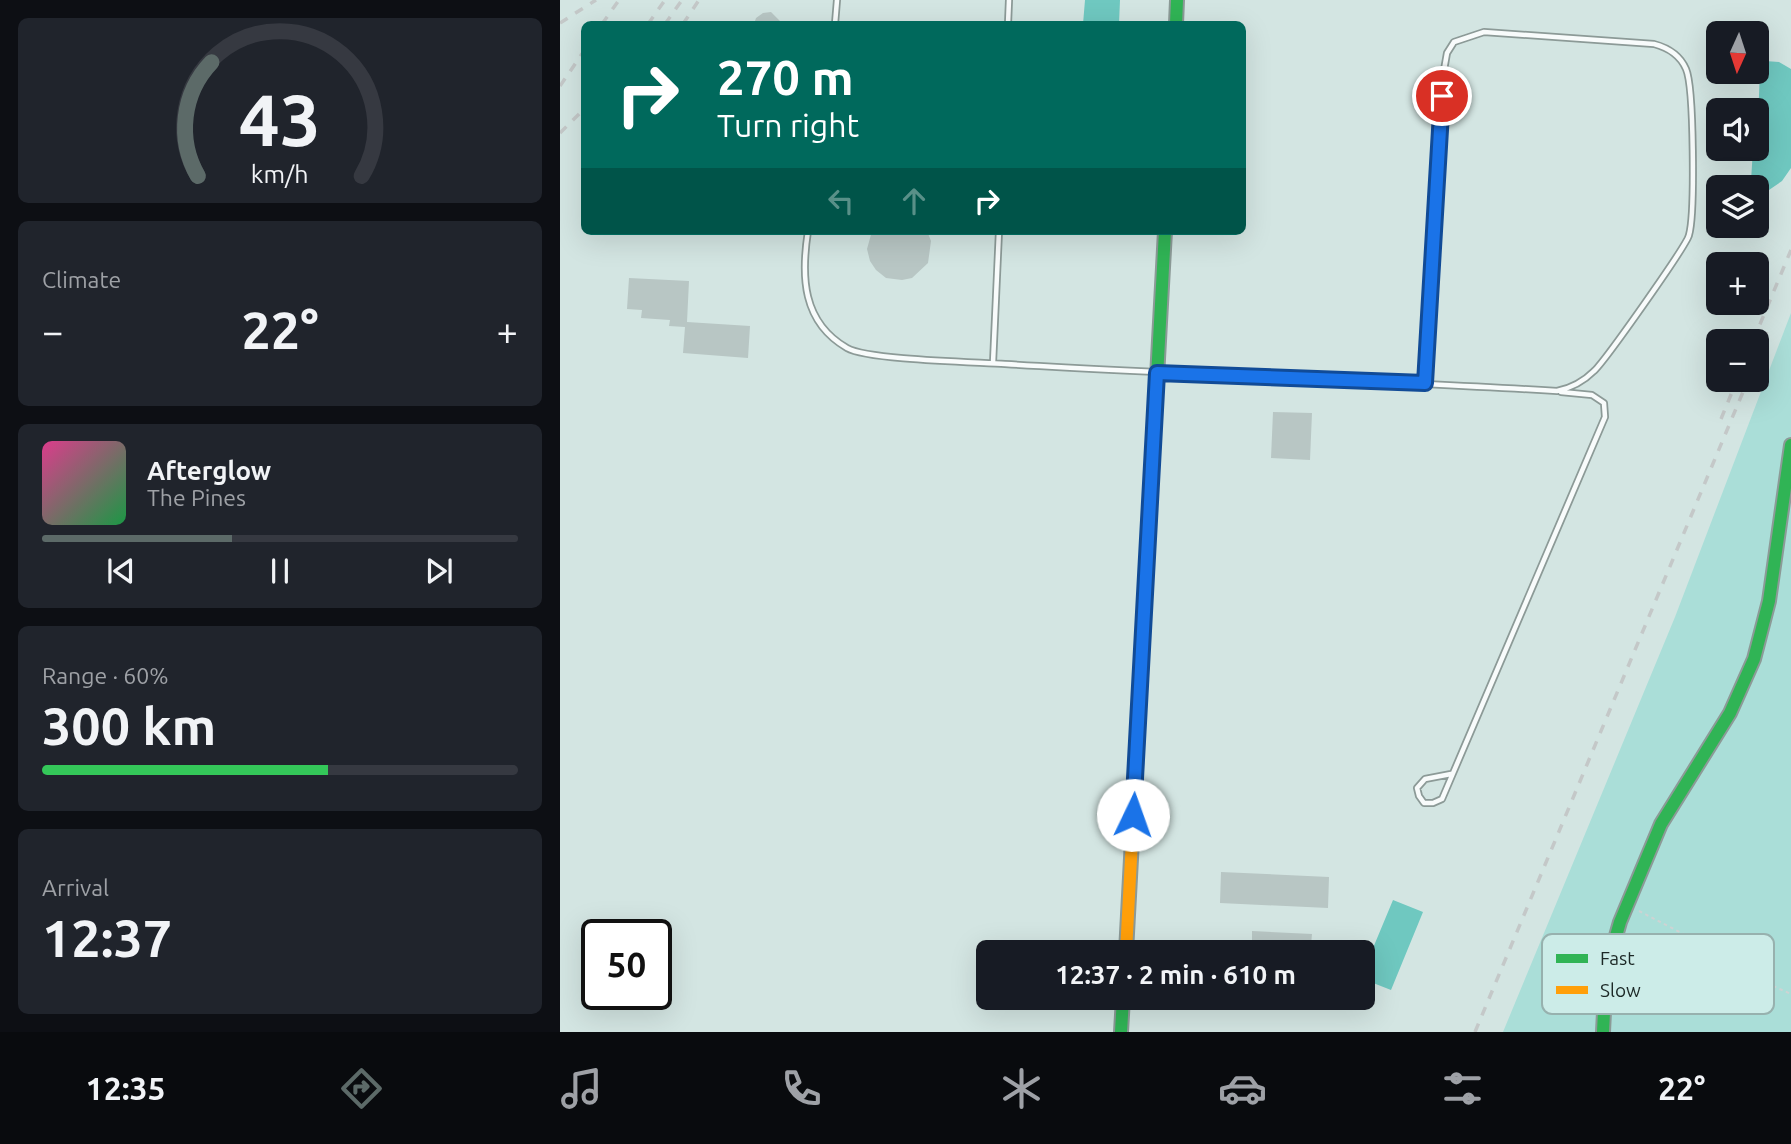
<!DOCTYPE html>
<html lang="en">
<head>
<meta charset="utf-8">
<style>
  :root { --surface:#171b24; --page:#20242c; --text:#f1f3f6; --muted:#9ea1a6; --line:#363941; --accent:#5c6a68 }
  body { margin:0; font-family:Ubuntu,sans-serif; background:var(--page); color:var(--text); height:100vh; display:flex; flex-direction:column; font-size:26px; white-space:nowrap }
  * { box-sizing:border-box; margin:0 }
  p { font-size:23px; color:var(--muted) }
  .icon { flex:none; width:38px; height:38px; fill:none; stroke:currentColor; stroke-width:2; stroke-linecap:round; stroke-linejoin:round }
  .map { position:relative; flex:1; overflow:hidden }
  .drawer { display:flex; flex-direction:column; gap:18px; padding:18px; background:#0d0f14; width:560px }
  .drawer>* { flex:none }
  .guide { position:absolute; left:21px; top:21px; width:665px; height:214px; border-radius:10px; box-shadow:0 7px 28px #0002; background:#00695c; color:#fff; overflow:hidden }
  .needle { width:46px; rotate:183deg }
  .buttons { position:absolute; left:1146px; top:21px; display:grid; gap:14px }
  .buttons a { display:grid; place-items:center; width:63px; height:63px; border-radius:10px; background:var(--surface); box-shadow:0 7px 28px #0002; font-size:35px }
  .speed { position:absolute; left:21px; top:919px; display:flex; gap:14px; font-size:35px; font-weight:700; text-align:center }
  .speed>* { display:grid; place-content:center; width:91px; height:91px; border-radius:50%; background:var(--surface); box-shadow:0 7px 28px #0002; line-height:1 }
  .speed .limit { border:4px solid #111; border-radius:10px; background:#fff; color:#111 }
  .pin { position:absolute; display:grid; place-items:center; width:60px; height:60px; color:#fff; margin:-30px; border:4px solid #fff; border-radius:50%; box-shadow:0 2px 7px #0007 }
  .me { position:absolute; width:77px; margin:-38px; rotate:3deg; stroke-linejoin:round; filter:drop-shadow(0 0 5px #0008) }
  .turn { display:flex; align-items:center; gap:24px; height:147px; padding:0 21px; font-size:32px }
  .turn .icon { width:91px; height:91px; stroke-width:2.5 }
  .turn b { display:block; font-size:49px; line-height:60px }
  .lanes { display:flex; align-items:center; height:66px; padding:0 21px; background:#0003; justify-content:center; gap:35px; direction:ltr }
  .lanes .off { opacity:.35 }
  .big { font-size:52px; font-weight:700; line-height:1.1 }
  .drawer .tile { flex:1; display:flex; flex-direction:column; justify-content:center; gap:10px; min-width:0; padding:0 24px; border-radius:10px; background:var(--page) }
  .drawer .dial { align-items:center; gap:0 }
  .dial svg { height:182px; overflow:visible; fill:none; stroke:var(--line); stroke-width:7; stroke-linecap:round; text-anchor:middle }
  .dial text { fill:var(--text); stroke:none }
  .song { display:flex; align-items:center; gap:21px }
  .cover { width:84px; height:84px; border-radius:10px; background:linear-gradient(135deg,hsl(330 70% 55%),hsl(140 70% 35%)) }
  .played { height:7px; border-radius:4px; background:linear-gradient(90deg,var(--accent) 40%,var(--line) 40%) }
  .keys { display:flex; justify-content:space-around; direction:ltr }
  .heat { display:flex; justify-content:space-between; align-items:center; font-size:38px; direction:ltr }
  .charge { height:10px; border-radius:5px; background:linear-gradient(90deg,#34c759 60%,var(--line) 0) }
  .trip { position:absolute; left:416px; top:940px; width:399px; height:70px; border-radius:10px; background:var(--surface); box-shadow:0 7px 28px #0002; font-weight:700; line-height:70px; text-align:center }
  .menu { display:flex; height:112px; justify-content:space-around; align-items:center; background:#090b0e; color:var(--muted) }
  .menu .icon { width:49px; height:49px }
  .menu .on { color:var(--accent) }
  .menu b { font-size:32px; color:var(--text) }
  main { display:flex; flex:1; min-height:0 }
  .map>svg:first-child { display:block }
  .green { fill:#aaded8 }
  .water { fill:#6fc8c0 }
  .building { fill:#b8c6c4 }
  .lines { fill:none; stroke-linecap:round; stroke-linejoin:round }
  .lane-casing { stroke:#8c9a97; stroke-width:8 }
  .fast-casing { stroke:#8c9a97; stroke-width:16 }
  .slow-casing { stroke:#8c9a97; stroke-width:16 }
  .path { stroke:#ced3d3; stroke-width:2; stroke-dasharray:3.5 3.5; stroke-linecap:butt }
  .lane { stroke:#f8fbfb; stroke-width:4.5 }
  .fast { stroke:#30b455; stroke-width:12 }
  .slow { stroke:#ff9f0a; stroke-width:12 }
  .rail { stroke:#c4c8c8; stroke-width:3.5; stroke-dasharray:9 9; stroke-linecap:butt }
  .route-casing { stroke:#114b97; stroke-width:18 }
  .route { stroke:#1a73e8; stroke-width:12 }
  .key { fill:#ccece8; stroke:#97b1ae; stroke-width:2 }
  .key-label { font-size:19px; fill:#1c2826 }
</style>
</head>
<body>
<main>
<section class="drawer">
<div class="tile dial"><svg viewBox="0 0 100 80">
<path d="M14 69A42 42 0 1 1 86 69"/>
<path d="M14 69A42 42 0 0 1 20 19" stroke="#5c6a68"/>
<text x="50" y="56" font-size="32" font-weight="700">43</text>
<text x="50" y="72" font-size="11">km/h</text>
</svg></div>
<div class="tile"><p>Climate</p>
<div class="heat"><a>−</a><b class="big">22°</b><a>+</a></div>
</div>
<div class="tile">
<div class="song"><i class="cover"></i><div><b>Afterglow</b><p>The Pines</p></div></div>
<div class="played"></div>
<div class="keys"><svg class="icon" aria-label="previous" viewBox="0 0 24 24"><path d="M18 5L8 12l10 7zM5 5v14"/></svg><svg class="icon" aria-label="pause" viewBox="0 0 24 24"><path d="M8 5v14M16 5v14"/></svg><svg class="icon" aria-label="next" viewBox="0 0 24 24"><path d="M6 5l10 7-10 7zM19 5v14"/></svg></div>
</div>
<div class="tile"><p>Range · 60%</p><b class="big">300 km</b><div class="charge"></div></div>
<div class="tile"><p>Arrival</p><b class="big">12:37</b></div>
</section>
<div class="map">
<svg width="1231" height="1032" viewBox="0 0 1231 1032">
  <rect width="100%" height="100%" fill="#d3e5e2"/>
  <path class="green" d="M1231,313V1032H943L1115,617Z"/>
  <path class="water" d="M525,0H560L559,24H523Z
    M1205,61L1219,62L1231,69V168L1222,181L1209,190L1198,187L1191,181L1193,149H1197L1200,68Z
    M833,900L863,912L831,990L803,979V972Z"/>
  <path class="building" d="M211,12L223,24H194L196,18L203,13Z
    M312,231H367L371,241L368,263L352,278L342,280L326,278L316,270L310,261L307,249Z
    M69,278L129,281L127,322L190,326L188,358L123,353L125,327L109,326L110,320L81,318L82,310L67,309Z
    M713,412L752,413L750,460L711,458Z
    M661,872L769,877L768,908L660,903Z
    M692,931L752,934L751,945L692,942Z"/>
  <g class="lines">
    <g class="lane-casing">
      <path id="lane" d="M275,24L277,0
        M448,24L449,0
        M248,231C241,276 242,322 287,348C308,360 414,362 445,364C629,375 813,380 997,391C1011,388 1023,382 1034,371C1045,361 1127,245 1129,235C1135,214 1134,87 1126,69C1120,55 1109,48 1094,44L924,32L894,42L887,53L884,70L865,383
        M433,363L439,231
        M891,774L865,779L857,788L859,796L864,803H873L882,799L1045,417L1044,403L1032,395L1001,392"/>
    </g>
    <g class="fast-casing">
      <path id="fast" d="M616,24L617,0
        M586,578L605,231
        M561,1032L563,998
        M1043,1032L1046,971L1060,922L1101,824L1170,713L1194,659L1209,601L1231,445"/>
    </g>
    <g class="slow-casing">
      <path id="slow" d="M566,952L586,578"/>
    </g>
    <path class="path" d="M1079,911L1137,941L1182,972L1231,994"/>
    <use href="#lane" class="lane"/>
    <use href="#fast" class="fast"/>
    <use href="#slow" class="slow"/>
    <path class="rail" d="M0,23L36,0
      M42,24L59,0
      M88,24L105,0
      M105,24L122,0
      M123,24L139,0
      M0,86L24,51
      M0,133L24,109
      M1193,341L1231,250
      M1197,357L1207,331
      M1161,419L1177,380
      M915,1032L1188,380"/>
  </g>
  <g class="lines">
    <g class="route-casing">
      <path id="route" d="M573,815L597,373L865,383L882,96"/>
    </g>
    <use href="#route" class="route"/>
  </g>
  <rect x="982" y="934" width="232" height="80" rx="10" class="key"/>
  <rect x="996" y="954" width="32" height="9" fill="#30b455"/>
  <rect x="996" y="986" width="32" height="8" fill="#ff9f0a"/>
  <g class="key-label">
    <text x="1040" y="965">Fast</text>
    <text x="1040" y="997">Slow</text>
  </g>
</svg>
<div class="buttons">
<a><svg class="needle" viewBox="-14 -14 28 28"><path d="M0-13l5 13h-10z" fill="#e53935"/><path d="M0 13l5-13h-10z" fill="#9ea1a6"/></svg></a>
<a><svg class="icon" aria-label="sound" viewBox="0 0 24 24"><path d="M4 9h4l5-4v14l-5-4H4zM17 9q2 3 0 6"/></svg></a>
<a><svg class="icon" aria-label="layers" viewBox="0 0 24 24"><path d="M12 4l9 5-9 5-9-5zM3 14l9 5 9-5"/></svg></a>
<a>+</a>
<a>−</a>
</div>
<div class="speed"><div class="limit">50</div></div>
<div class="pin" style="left:882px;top:96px;background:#d93025"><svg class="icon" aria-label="arrive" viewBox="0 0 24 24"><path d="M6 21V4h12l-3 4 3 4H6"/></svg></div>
<svg class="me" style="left:573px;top:815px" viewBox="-20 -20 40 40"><circle r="19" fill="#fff"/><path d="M0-13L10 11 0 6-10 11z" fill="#1a73e8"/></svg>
<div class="trip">12:37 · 2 min · 610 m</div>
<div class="guide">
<div class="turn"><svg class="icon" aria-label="right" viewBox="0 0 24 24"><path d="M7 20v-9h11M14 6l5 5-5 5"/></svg><div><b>270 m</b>Turn right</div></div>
<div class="lanes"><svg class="icon off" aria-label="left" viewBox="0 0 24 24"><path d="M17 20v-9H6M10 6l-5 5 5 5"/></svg><svg class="icon off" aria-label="ahead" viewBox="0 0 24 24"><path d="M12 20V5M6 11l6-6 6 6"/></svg><svg class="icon" aria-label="right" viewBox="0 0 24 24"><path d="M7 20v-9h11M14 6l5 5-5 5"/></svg></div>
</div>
</div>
</main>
<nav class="menu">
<b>12:35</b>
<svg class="icon on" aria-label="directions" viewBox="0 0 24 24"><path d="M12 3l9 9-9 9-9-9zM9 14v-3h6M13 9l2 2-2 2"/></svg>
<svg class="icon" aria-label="music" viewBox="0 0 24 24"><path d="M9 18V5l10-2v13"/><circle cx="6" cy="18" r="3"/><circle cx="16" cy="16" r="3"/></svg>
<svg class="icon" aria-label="phone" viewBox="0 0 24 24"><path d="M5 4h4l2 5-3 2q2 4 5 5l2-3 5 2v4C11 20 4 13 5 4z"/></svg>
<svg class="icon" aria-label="climate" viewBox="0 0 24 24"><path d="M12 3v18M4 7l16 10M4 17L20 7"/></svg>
<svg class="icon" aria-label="car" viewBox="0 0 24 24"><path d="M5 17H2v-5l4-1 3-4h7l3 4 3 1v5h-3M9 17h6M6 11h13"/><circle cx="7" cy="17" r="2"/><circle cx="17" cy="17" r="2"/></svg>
<svg class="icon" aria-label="filters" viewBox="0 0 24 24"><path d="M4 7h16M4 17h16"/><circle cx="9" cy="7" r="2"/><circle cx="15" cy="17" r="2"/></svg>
<b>22°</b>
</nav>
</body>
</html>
